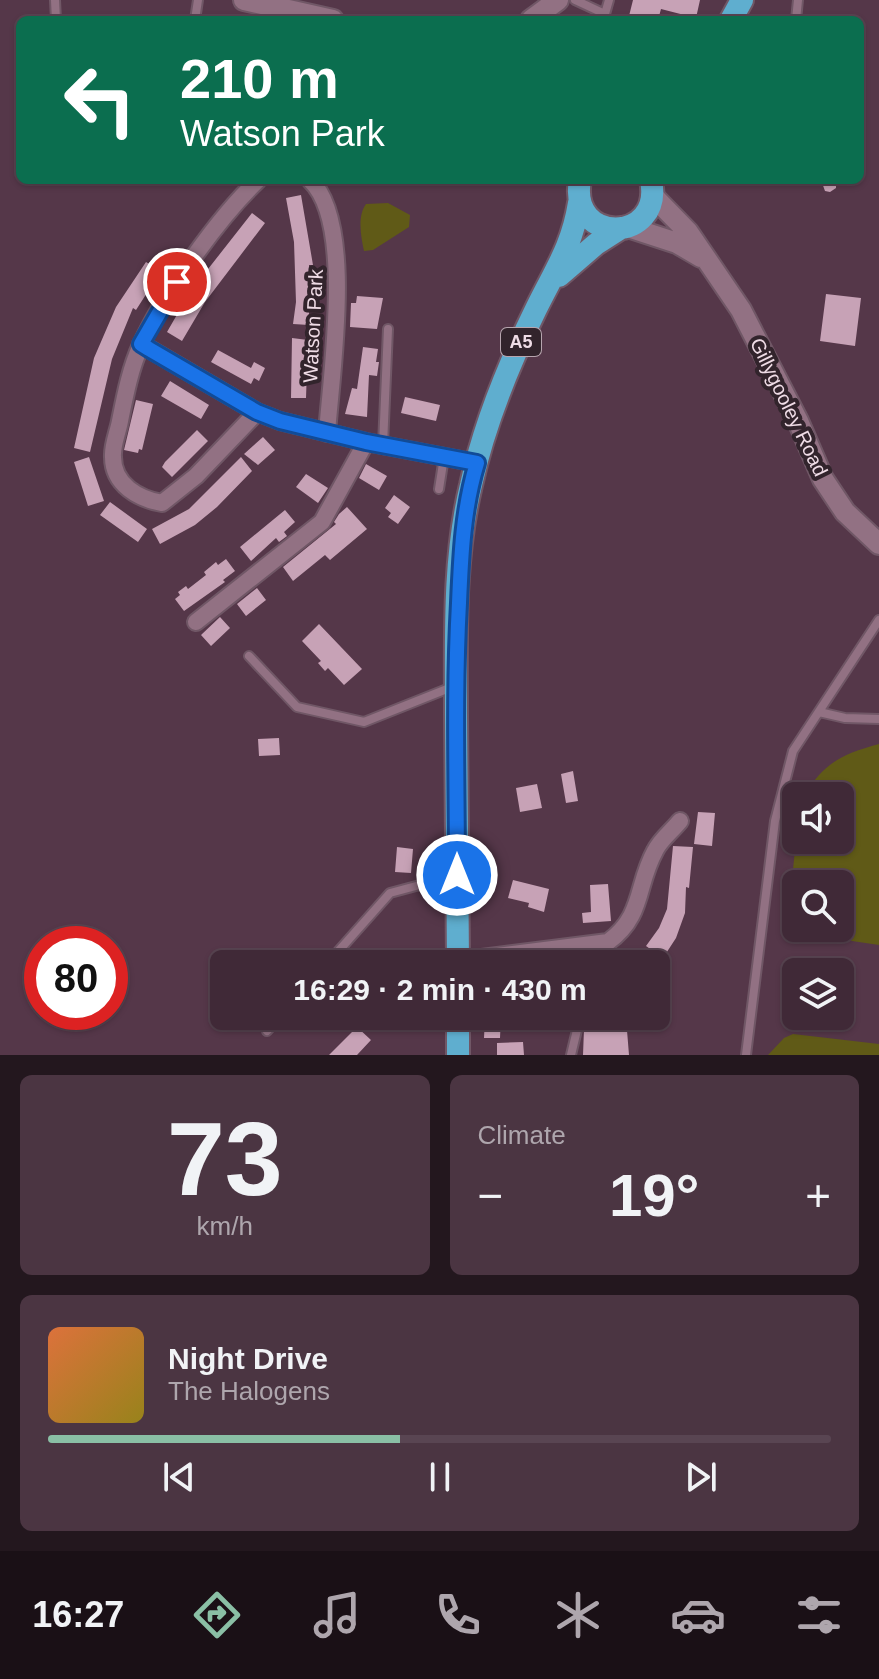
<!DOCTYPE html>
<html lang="en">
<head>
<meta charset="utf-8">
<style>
  :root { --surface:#402937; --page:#4b3542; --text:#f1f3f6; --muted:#aea6ad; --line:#594552; --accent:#8abfa5 }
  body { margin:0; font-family:Arial,sans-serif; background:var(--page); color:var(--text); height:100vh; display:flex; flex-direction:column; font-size:30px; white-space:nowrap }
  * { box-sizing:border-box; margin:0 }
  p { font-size:26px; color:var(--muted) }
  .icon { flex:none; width:44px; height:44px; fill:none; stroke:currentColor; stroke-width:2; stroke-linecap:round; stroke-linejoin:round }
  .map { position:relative; height:1055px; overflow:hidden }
  .details { display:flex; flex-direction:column; gap:20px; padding:20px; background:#23171e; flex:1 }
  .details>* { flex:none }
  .guide { position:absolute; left:16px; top:16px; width:848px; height:168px; border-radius:12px; box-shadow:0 2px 6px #0004,0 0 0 2px var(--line); background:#0b6e4f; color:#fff; overflow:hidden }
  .controls { position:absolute; left:782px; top:782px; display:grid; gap:16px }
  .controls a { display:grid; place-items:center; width:72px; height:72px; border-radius:12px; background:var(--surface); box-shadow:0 2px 6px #0004,0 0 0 2px var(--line); font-size:40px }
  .speed { position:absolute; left:24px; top:926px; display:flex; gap:16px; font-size:40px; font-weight:700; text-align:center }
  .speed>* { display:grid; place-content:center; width:104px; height:104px; border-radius:50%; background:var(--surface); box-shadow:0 2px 6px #0004,0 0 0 2px var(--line); line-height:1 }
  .speed .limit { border:12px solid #d22; background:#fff; color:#111 }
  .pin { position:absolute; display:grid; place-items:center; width:68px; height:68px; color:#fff; margin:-34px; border:4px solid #fff; border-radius:50%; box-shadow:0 2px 8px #0007 }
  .me { position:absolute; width:88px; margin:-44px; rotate:0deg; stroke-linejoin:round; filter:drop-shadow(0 0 6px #0008) }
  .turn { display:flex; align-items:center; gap:28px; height:168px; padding:0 32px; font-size:36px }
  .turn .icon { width:104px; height:104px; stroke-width:2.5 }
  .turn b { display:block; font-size:56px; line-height:68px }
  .big { font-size:60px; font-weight:700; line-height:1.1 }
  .details .tile { flex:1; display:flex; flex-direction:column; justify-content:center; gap:12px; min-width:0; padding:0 28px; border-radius:12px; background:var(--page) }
  .details .dial { align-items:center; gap:0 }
  .dial b { font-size:104px; line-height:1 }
  .song { display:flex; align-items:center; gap:24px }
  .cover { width:96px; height:96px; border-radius:12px; background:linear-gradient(135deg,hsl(20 70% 55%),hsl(50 70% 35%)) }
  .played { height:8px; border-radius:4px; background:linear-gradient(90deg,var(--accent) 45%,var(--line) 45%) }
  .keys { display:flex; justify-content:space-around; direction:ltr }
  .heat { display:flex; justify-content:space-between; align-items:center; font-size:44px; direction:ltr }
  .details .tiles { flex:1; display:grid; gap:20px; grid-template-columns:1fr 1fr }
  .tile:last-child { grid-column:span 2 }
  .trip { position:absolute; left:210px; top:950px; width:460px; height:80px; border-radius:12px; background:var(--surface); box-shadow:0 2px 6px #0004,0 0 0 2px var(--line); font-weight:700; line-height:80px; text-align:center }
  .menu { display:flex; height:128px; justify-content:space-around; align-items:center; background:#1a1016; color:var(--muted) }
  .menu .icon { width:56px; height:56px }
  .menu .active { color:var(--accent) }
  .menu b { font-size:36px; color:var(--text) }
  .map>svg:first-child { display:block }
  .green { fill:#605a17 }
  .building { fill:#c7a2b6 }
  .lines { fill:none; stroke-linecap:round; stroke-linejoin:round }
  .service-casing { stroke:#705766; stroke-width:12 }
  .minor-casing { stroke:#705766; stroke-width:20 }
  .tertiary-casing { stroke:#705766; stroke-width:24 }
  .secondary-casing { stroke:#705766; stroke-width:24 }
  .trunk-casing { stroke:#705766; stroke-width:26 }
  .service { stroke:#927183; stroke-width:8 }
  .minor { stroke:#927183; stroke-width:16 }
  .tertiary { stroke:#927183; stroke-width:20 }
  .secondary { stroke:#927183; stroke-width:20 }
  .trunk { stroke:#5faecf; stroke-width:22 }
  .route-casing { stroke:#114b97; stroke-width:20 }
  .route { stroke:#1a73e8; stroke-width:14 }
  .labels { text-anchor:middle; stroke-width:8; stroke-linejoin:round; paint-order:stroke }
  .shield { fill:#32242c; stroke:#b6a5ae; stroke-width:2 }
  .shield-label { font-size:18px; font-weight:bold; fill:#efdce6 }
  .street-label { font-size:20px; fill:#efdce6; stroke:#32242c }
</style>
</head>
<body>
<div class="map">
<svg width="879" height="1055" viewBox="0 0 879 1055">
  <rect width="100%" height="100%" fill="#553749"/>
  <path class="green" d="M388,203L410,215L409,227L373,250L364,251C361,237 357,216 366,204Z
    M879,744V945L805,934L798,928H840V884H796V926L788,918L796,840H840V796H804C824,762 843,754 879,744Z
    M793,1034L879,1044V1055H768L784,1038Z"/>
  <path class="building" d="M633,0H700L696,18L661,9L658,20H628Z
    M821,180H836V188L830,192L825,191Z
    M301,195L313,265H309V325L293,324L296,302L294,242L286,198Z
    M252,213L265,223L205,302L182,341L167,332L190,292Z
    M146,262L161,271L136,310L133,308L112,359L90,452L74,448L94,358L116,307Z
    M826,294L861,298L855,346L820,341Z
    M357,296L383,298L377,329L350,327L351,303H356Z
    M292,338L308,340L306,398H291Z
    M363,347L378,349L376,362H379L377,376L369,375L367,417L345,414L352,388L357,389Z
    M218,350L251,368L254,362L265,368L259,381L254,378L251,384L211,362Z
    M170,381L209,405L201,419L161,396Z
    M405,397L440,405L436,421L401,413Z
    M136,400L153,404L142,450L139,449L138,453L124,450Z
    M197,430L208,441L172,477L162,467L165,462Z
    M263,437L275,450L258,465L244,454Z
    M89,457L104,501L88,506L74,462Z
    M241,457L252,471L217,507L195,525L160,544L152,529L189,509Z
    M366,464L387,476L379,490L359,478Z
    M306,474L328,488L318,503L296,487Z
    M394,495L410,507L398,524L388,517L391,513L385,508Z
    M110,502L147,529L138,542L100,515Z
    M347,507L367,529L330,560L325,555L293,581L283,567L336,524L334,522L339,514Z
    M285,510L295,522L284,532L287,536L279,542L276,538L251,561L240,547Z
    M226,559L235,571L223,580L225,582L184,611L175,599L180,595L178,592L186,586L188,589L206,575L204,572L216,562L218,565Z
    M257,588L266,600L246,616L237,604Z
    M220,617L230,628L211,646L201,635Z
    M319,624L362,669L344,685L328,668L325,671L318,663L321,661L302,641Z
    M279,738L280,755L259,756L258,739Z
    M573,771L578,801L566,803L561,774Z
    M537,784L542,808L520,812L516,788Z
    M698,812L715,813L712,846L694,844Z
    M673,846L693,847L689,888L686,887L685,913L676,938L663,958L646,946L659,928L667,909Z
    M397,847L413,849L411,873L395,872Z
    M513,880L549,889L544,912L528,907L529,903L508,898Z
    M608,884L611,921L583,923L582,913L591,912L590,885Z
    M840,975L851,977L845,1008L840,1007Z
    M485,1016H501L500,1038H484Z
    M626,1018L629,1055H583L584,1029L581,1022Z
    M357,1027L371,1040L357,1055H329Z
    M523,1042L524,1055H497V1043Z"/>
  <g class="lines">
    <g class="service-casing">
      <path id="service" d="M55,0L56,20
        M575,0L605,14L609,0
        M195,20L198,0
        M796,20L798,0
        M383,445L388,329
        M439,489L444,457
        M249,656L297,707L364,722L452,687
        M819,712L845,718L879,719
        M327,964L390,893L457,875
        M267,1031L281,1016
        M571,1055L577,1030
        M746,1055L775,821L793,751L879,620"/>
    </g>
    <g class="minor-casing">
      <path id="minor" d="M310,180C355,222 331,374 327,433
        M141,344L257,412L280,421L366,442L477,463
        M257,412L196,476L162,503C139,499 113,485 113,457C112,446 118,432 120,421C125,396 130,369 141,345C164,294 218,218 258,180
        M196,622L322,522L366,442
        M458,961L608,942C644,916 636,885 655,851C660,840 672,831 680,821"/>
    </g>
    <g class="tertiary-casing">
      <path id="tertiary" d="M244,0L333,20"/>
    </g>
    <g class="secondary-casing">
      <path id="secondary" d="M531,20L558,0
        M652,195L688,232L741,310L798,421L823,479L845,512L879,544
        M628,227L677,243L701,257"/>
    </g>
    <g class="trunk-casing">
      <path id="trunk" d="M731,20L742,0
        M580,180C568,245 664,244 651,180
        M559,276L596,244L621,228
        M458,964C457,881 457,798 456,715C456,639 453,559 471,485C484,425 509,364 536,309C555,270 572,247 579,203
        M458,1016V1055"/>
    </g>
    <use href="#service" class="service"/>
    <use href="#minor" class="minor"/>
    <use href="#tertiary" class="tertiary"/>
    <use href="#secondary" class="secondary"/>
    <use href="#trunk" class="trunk"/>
  </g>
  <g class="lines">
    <g class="route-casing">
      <path id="route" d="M177,282L141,344L149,349L257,412L280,421L366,442L477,463C463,509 461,555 459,603C454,693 457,784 457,875"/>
    </g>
    <use href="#route" class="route"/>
  </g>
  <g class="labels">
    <rect class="shield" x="501" y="328" width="40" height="28" rx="6"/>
    <g class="shield-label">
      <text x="521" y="348">A5</text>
    </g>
    <g class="street-label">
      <text transform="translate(313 326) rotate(-87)" y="7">Watson Park</text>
      <text transform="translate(789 407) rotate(64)" y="7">Gillygooley Road</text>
    </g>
  </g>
</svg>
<div class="controls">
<a><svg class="icon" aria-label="sound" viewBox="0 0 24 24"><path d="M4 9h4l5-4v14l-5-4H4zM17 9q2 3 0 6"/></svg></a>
<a><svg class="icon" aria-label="search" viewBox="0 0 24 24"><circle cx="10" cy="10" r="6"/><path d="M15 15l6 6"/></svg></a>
<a><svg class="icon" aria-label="layers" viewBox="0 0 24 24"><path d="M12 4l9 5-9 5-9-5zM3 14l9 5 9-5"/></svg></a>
</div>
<div class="speed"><div class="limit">80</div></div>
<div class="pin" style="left:177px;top:282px;background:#d93025"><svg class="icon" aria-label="arrive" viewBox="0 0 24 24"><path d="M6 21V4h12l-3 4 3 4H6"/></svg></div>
<svg class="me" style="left:457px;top:875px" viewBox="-20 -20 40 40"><circle r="17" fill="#1a73e8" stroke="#fff" stroke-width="3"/><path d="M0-11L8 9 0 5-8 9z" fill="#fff"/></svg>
<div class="trip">16:29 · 2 min · 430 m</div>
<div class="guide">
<div class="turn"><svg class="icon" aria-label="left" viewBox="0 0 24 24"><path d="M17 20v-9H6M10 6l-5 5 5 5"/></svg><div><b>210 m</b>Watson Park</div></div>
</div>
</div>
<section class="details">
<div class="tiles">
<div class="tile dial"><b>73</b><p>km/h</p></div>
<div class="tile"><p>Climate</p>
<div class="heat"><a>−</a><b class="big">19°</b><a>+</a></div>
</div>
<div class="tile">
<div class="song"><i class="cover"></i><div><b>Night Drive</b><p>The Halogens</p></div></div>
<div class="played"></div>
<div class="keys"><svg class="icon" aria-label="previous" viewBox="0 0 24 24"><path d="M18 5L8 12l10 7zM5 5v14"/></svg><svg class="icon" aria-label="pause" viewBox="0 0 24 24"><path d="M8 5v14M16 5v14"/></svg><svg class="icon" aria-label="next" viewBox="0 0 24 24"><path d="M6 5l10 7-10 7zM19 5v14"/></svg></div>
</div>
</div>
</section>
<nav class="menu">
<b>16:27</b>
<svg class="icon active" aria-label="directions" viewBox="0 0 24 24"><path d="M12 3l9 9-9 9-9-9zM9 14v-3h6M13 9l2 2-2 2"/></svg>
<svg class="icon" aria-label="music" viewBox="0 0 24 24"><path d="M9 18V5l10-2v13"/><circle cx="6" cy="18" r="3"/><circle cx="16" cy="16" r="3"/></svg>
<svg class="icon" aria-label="phone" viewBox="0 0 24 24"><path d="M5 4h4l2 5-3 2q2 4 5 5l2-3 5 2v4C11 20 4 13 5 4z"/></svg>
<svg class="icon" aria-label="climate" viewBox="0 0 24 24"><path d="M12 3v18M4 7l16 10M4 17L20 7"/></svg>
<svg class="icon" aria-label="car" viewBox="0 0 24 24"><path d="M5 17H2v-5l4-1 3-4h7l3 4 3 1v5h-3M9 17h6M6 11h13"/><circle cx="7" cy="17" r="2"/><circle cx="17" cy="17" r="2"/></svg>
<svg class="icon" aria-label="filters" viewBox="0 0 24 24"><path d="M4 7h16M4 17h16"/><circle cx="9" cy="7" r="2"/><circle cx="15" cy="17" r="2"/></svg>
</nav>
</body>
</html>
